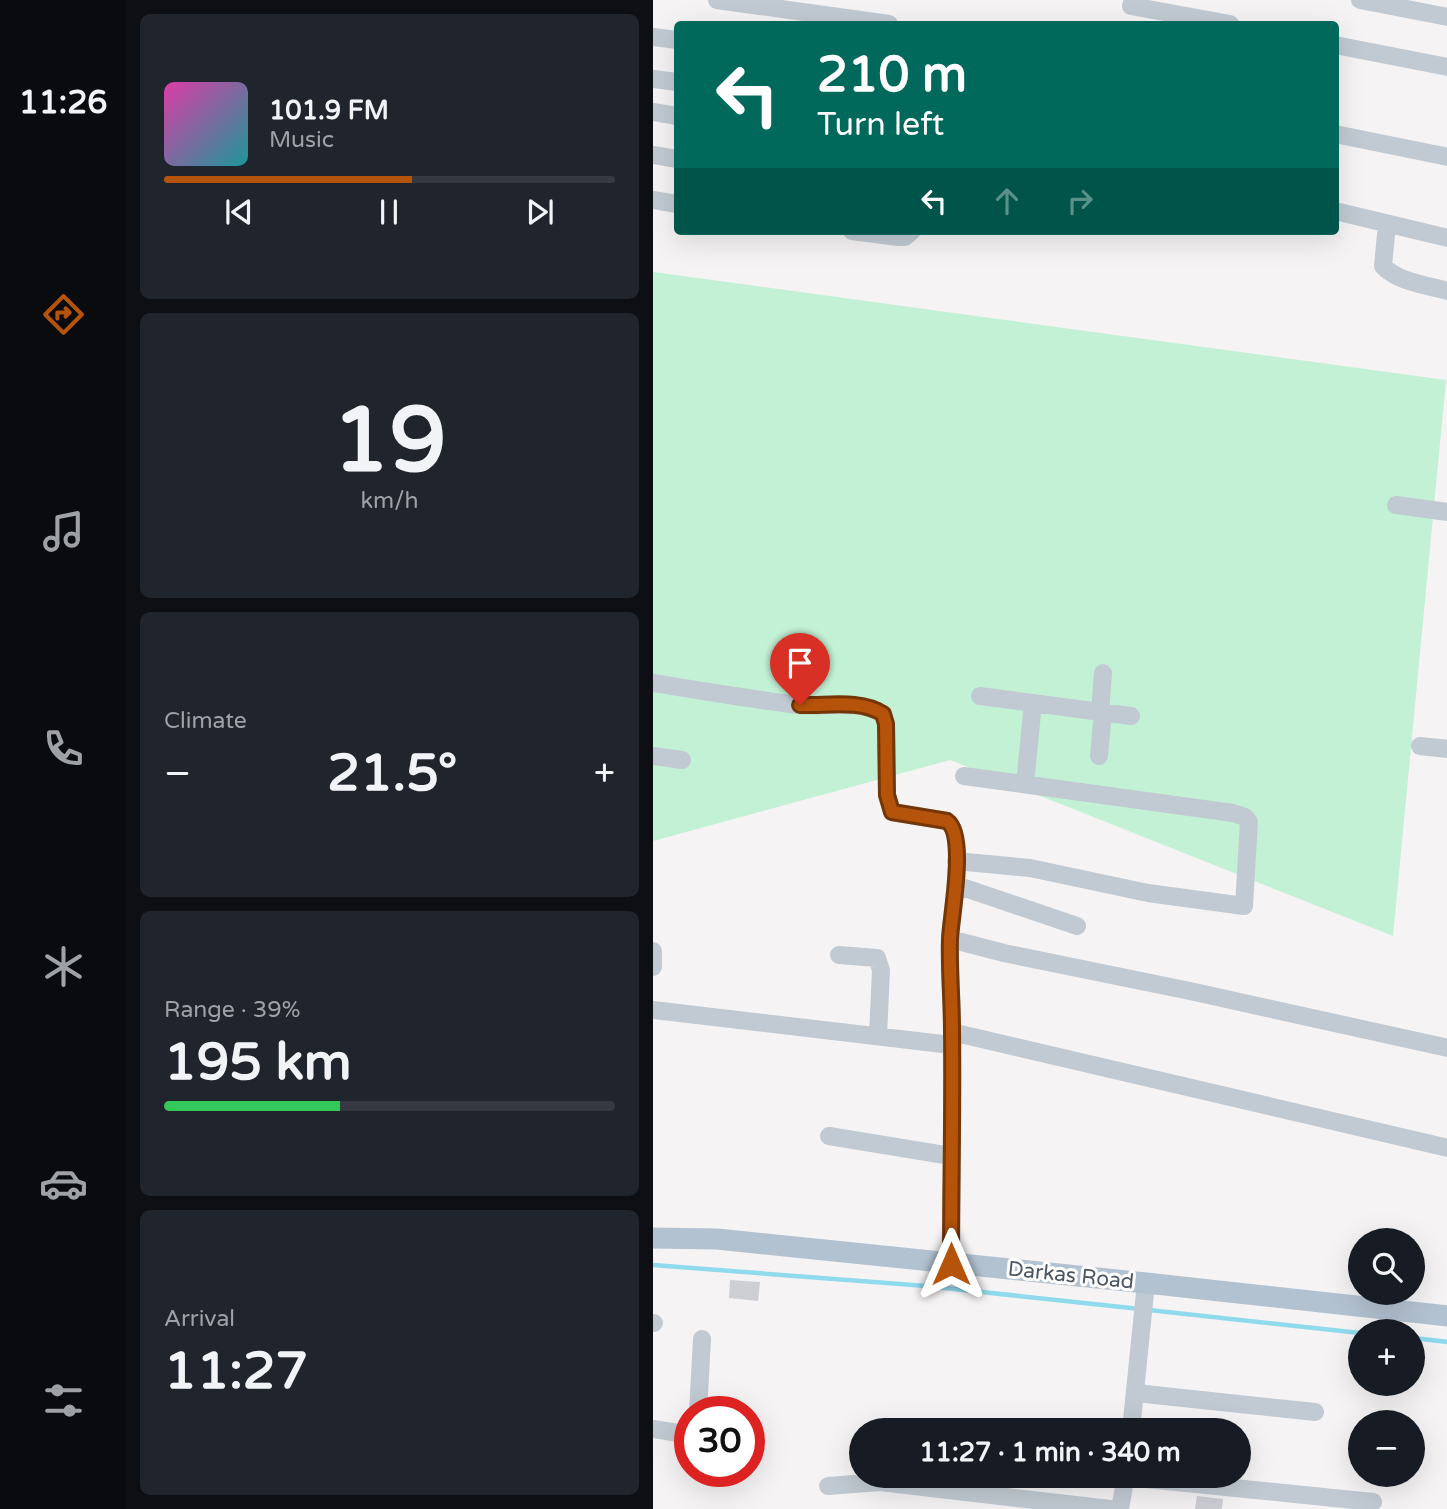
<!DOCTYPE html>
<html lang="en">
<head>
<meta charset="utf-8">
<style>
  :root { --surface:#171b24; --page:#20242c; --text:#f1f3f6; --muted:#9ea1a6; --line:#363941; --accent:#b45309 }
  body { margin:0; font-family:"Varela Round",sans-serif; background:var(--page); color:var(--text); height:100vh; display:flex; flex-direction:column; font-size:26px; white-space:nowrap }
  * { box-sizing:border-box; margin:0 }
  p { font-size:23px; color:var(--muted) }
  .icon { flex:none; width:38px; height:38px; fill:none; stroke:currentColor; stroke-width:2; stroke-linecap:round; stroke-linejoin:round }
  .map { position:relative; flex:1; overflow:hidden }
  .sheet { display:flex; flex-direction:column; gap:14px; padding:14px; background:#0d0f14; width:527px }
  .sheet>* { flex:none }
  .hud { position:absolute; left:21px; top:21px; width:665px; height:214px; border-radius:7px; box-shadow:0 7px 28px #0002; background:#00695c; color:#fff; overflow:hidden }
  .tools { position:absolute; left:695px; top:1228px; display:grid; gap:14px }
  .tools a { display:grid; place-items:center; width:77px; height:77px; border-radius:50%; background:var(--surface); box-shadow:0 7px 28px #0002; font-size:35px }
  .speed { position:absolute; left:21px; top:1396px; display:flex; gap:14px; font-size:35px; font-weight:700; text-align:center }
  .speed>* { display:grid; place-content:center; width:91px; height:91px; border-radius:50%; background:var(--surface); box-shadow:0 7px 28px #0002; line-height:1 }
  .speed .limit { border:10px solid #d22; background:#fff; color:#111 }
  .pin { position:absolute; display:grid; place-items:center; width:60px; height:60px; color:#fff; margin:-72px -30px; border-radius:50% 50% 50% 0; rotate:-45deg; box-shadow:0 0 7px #0007 }
  .pin .icon { rotate:45deg }
  .me { position:absolute; width:77px; margin:-38px; rotate:0deg; stroke-linejoin:round; filter:drop-shadow(0 0 5px #0008) }
  .turn { display:flex; align-items:center; gap:24px; height:147px; padding:0 28px; font-size:32px }
  .turn .icon { width:91px; height:91px; stroke-width:2.5 }
  .turn b { display:block; font-size:49px; line-height:60px }
  .lanes { display:flex; align-items:center; height:66px; padding:0 28px; background:#0003; justify-content:center; gap:35px; direction:ltr }
  .lanes .off { opacity:.35 }
  .big { font-size:52px; font-weight:800; line-height:1.1 }
  .sheet .widget { flex:1; display:flex; flex-direction:column; justify-content:center; gap:10px; min-width:0; padding:0 24px; border-radius:10px; background:var(--page) }
  .sheet .dial { align-items:center; gap:0 }
  .dial b { font-size:91px; line-height:1 }
  .song { display:flex; align-items:center; gap:21px }
  .cover { width:84px; height:84px; border-radius:10px; background:linear-gradient(135deg,hsl(320 70% 55%),hsl(180 70% 35%)) }
  .played { height:7px; border-radius:4px; background:linear-gradient(90deg,var(--accent) 55%,var(--line) 55%) }
  .keys { display:flex; justify-content:space-around; direction:ltr }
  .heat { display:flex; justify-content:space-between; align-items:center; font-size:38px; direction:ltr }
  .charge { height:10px; border-radius:5px; background:linear-gradient(90deg,#34c759 39%,var(--line) 0) }
  .trip { position:absolute; left:196px; top:1418px; width:402px; height:70px; border-radius:35px; background:var(--surface); box-shadow:0 7px 28px #0002; font-weight:800; line-height:70px; text-align:center }
  main { display:flex; flex:1; min-height:0 }
  .tab-bar { display:flex; flex-direction:column; width:126px; justify-content:space-around; align-items:center; background:#090b0e; color:var(--muted) }
  .tab-bar .icon { width:49px; height:49px }
  .tab-bar .active { color:var(--accent) }
  .tab-bar b { font-size:32px; color:var(--text) }
  .map>svg:first-child { display:block }
  .green { fill:#c3f1d5 }
  .lines { fill:none; stroke-linecap:round; stroke-linejoin:round }
  .stream { stroke:#90daee; stroke-width:4.5 }
  .building { fill:#cdcfd5 }
  .minor { stroke:#c1cad2; stroke-width:18 }
  .major { stroke:#b3c2d1; stroke-width:21 }
  .route-casing { stroke:#753606; stroke-width:18 }
  .route { stroke:#b45309; stroke-width:12 }
  .labels { text-anchor:middle; stroke-width:6; stroke-linejoin:round; paint-order:stroke }
  .street-label { font-size:21px; fill:#4a5661; stroke:#fff }
</style>
</head>
<body>
<main>
<nav class="tab-bar">
<b>11:26</b>
<svg class="icon active" aria-label="directions" viewBox="0 0 24 24"><path d="M12 3l9 9-9 9-9-9zM9 14v-3h6M13 9l2 2-2 2"/></svg>
<svg class="icon" aria-label="music" viewBox="0 0 24 24"><path d="M9 18V5l10-2v13"/><circle cx="6" cy="18" r="3"/><circle cx="16" cy="16" r="3"/></svg>
<svg class="icon" aria-label="phone" viewBox="0 0 24 24"><path d="M5 4h4l2 5-3 2q2 4 5 5l2-3 5 2v4C11 20 4 13 5 4z"/></svg>
<svg class="icon" aria-label="climate" viewBox="0 0 24 24"><path d="M12 3v18M4 7l16 10M4 17L20 7"/></svg>
<svg class="icon" aria-label="car" viewBox="0 0 24 24"><path d="M5 17H2v-5l4-1 3-4h7l3 4 3 1v5h-3M9 17h6M6 11h13"/><circle cx="7" cy="17" r="2"/><circle cx="17" cy="17" r="2"/></svg>
<svg class="icon" aria-label="filters" viewBox="0 0 24 24"><path d="M4 7h16M4 17h16"/><circle cx="9" cy="7" r="2"/><circle cx="15" cy="17" r="2"/></svg>
</nav>
<section class="sheet">
<div class="widget">
<div class="song"><i class="cover"></i><div><b>101.9 FM</b><p>Music</p></div></div>
<div class="played"></div>
<div class="keys"><svg class="icon" aria-label="previous" viewBox="0 0 24 24"><path d="M18 5L8 12l10 7zM5 5v14"/></svg><svg class="icon" aria-label="pause" viewBox="0 0 24 24"><path d="M8 5v14M16 5v14"/></svg><svg class="icon" aria-label="next" viewBox="0 0 24 24"><path d="M6 5l10 7-10 7zM19 5v14"/></svg></div>
</div>
<div class="widget dial"><b>19</b><p>km/h</p></div>
<div class="widget"><p>Climate</p>
<div class="heat"><a>−</a><b class="big">21.5°</b><a>+</a></div>
</div>
<div class="widget"><p>Range · 39%</p><b class="big">195 km</b><div class="charge"></div></div>
<div class="widget"><p>Arrival</p><b class="big">11:27</b></div>
</section>
<div class="map">
<svg width="795" height="1509" viewBox="0 0 795 1509">
  <rect width="100%" height="100%" fill="#f5f3f3"/>
  <path class="green" d="M0,272L793,380L740,936L297,760L0,841Z"/>
  <g class="lines">
    <path class="stream" d="M0,1265L273,1286L487,1309
      M496,1310L707,1333
      M760,1338L795,1342"/>
  </g>
  <path class="building" d="M77,1280L107,1282L105,1301L76,1298Z
    M544,1496L570,1499L569,1509H542Z"/>
  <g class="lines">
    <path class="minor" d="M64,0L236,24
      M480,0L478,6L577,24
      M707,0L795,17
      M0,37L24,40
      M682,45L795,67
      M0,79L24,82
      M0,112L24,116
      M682,134L795,157
      M0,155L24,159
      M0,200L24,204
      M682,211L795,238
      M734,224L730,266C745,282 773,285 795,291
      M199,231L245,237H252L259,231
      M743,505L795,512
      M0,683C48,691 96,699 145,705C173,708 205,699 230,714L233,724L234,795L239,812L294,821C314,835 298,914 297,939C296,969 299,1000 299,1030C300,1108 298,1186 298,1264
      M327,696L478,716
      M447,712L450,673
      M767,746L795,749
      M0,756L29,760
      M446,756L450,712
      M372,784L380,703
      M303,861L377,868L495,893L591,906L596,822L592,817L580,813L311,776
      M303,885L424,926
      M297,939L351,953L537,991L795,1048
      M186,955L224,958L228,970L225,1036
      M0,967V951
      M0,1010L298,1045
      M299,1032L795,1148
      M176,1136L298,1156
      M0,1323H1
      M483,1393L662,1412
      M45,1412L49,1339
      M0,1429L37,1435
      M478,1430L493,1283
      M473,1477L720,1502
      M175,1486L227,1482L457,1509
      M467,1509L473,1475"/>
    <path class="major" d="M0,1238L64,1239L493,1283L795,1316"/>
  </g>
  <g class="lines">
    <g class="route-casing">
      <path id="route" d="M147,705C174,706 207,699 230,714L233,724L234,795L239,812L294,821C314,835 298,915 297,939C296,969 299,1000 299,1030C300,1108 298,1186 298,1264"/>
    </g>
    <use href="#route" class="route"/>
  </g>
  <g class="labels">
    <g class="street-label">
      <text transform="translate(418 1275) rotate(6)" y="7">Darkas Road</text>
    </g>
  </g>
</svg>
<div class="tools">
<a><svg class="icon" aria-label="search" viewBox="0 0 24 24"><circle cx="10" cy="10" r="6"/><path d="M15 15l6 6"/></svg></a>
<a>+</a>
<a>−</a>
</div>
<div class="speed"><div class="limit">30</div></div>
<div class="pin" style="left:147px;top:705px;background:#d93025"><svg class="icon" aria-label="arrive" viewBox="0 0 24 24"><path d="M6 21V4h12l-3 4 3 4H6"/></svg></div>
<svg class="me" style="left:298px;top:1264px" viewBox="-20 -20 40 40"><path d="M0-17L14 15 0 8-14 15z" fill="#b45309" stroke="#fff" stroke-width="4"/></svg>
<div class="trip">11:27 · 1 min · 340 m</div>
<div class="hud">
<div class="turn"><svg class="icon" aria-label="left" viewBox="0 0 24 24"><path d="M17 20v-9H6M10 6l-5 5 5 5"/></svg><div><b>210 m</b>Turn left</div></div>
<div class="lanes"><svg class="icon" aria-label="left" viewBox="0 0 24 24"><path d="M17 20v-9H6M10 6l-5 5 5 5"/></svg><svg class="icon off" aria-label="ahead" viewBox="0 0 24 24"><path d="M12 20V5M6 11l6-6 6 6"/></svg><svg class="icon off" aria-label="right" viewBox="0 0 24 24"><path d="M7 20v-9h11M14 6l5 5-5 5"/></svg></div>
</div>
</div>
</main>
</body>
</html>
